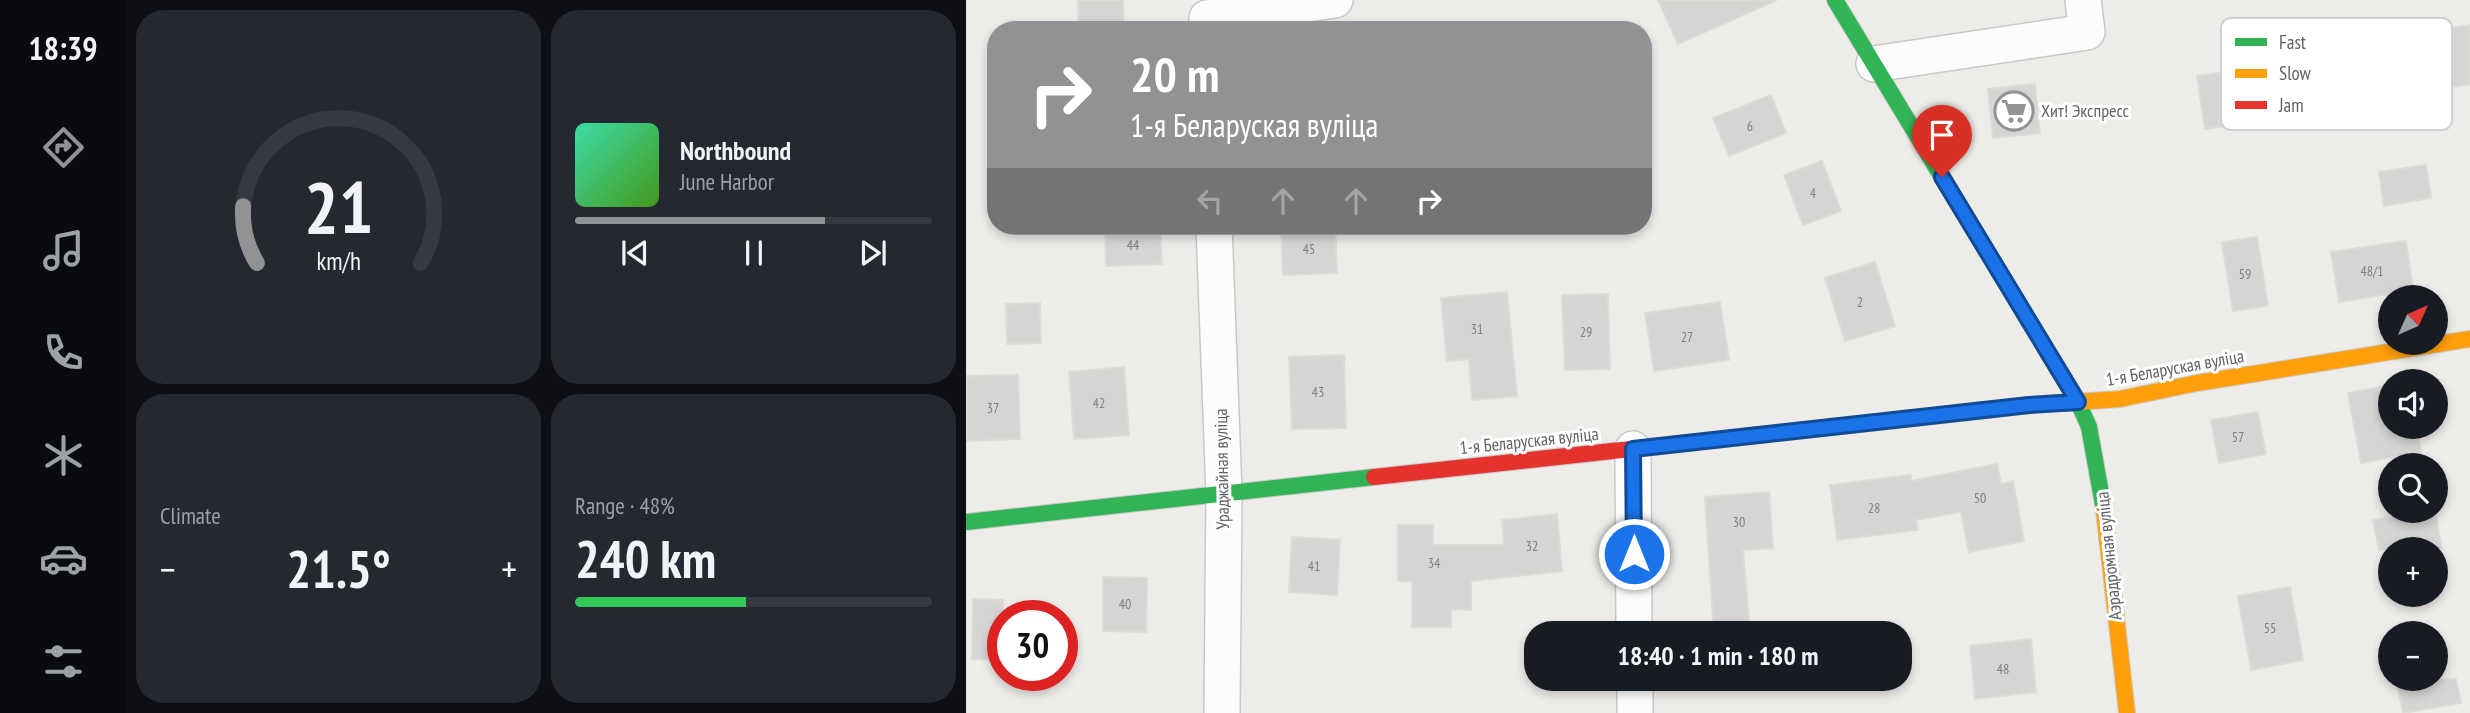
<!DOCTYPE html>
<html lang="en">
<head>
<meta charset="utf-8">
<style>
  :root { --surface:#171b24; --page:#242831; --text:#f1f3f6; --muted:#9ea1a6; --line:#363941; --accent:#919294 }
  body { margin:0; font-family:"PT Sans Narrow",sans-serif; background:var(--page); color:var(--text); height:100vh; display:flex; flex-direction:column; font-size:26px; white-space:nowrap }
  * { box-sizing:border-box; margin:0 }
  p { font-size:23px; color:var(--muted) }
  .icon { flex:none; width:38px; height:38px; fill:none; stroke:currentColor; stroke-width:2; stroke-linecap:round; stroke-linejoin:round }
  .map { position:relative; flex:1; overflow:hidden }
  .side { display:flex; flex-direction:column; gap:10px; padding:10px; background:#0d0f14; width:840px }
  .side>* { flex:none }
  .hud { position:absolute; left:21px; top:21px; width:665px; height:214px; border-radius:28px; box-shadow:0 4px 10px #0003; background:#919294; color:#fff; overflow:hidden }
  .needle { width:46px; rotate:45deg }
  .fabs { position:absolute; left:1412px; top:285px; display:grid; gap:14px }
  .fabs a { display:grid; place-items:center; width:70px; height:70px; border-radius:50%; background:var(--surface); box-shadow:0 4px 10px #0003; font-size:35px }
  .speed { position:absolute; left:21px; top:600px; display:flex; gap:14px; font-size:35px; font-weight:700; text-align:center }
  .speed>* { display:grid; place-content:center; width:91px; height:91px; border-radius:50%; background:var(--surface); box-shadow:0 4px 10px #0003; line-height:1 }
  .speed .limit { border:10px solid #d22; background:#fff; color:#111 }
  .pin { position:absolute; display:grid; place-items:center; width:60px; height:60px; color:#fff; margin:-72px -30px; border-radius:50% 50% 50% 0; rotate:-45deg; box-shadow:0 0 7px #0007 }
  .pin .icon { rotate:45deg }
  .me { position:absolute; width:77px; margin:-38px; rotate:0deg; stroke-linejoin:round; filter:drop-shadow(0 0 5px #0008) }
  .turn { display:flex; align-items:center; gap:24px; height:147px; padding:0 28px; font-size:32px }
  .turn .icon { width:91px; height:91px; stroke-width:2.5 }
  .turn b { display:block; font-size:49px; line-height:60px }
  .lanes { display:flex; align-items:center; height:66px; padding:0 28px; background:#0003; justify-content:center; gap:35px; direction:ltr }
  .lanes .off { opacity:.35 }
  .big { font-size:52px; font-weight:700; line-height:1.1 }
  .side .tile { flex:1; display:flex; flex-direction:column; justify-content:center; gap:10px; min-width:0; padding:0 24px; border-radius:28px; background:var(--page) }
  .side .dial { align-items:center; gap:0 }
  .dial svg { height:182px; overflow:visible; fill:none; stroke:var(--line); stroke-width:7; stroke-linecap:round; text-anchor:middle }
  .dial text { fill:var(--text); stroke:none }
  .song { display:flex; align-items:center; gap:21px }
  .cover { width:84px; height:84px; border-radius:10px; background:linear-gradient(135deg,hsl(160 70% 55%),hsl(100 70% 35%)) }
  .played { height:7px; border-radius:4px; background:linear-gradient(90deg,var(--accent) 70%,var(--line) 70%) }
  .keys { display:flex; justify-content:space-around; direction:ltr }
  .heat { display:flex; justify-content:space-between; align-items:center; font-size:38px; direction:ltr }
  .charge { height:10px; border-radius:5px; background:linear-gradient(90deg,#34c759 48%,var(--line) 0) }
  .side .tiles { flex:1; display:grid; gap:10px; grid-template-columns:repeat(2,1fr) }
  .trip { position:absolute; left:558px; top:621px; width:388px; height:70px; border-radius:28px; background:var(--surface); box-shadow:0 4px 10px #0003; font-weight:700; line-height:70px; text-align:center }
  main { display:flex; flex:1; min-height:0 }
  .tabs { display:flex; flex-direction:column; width:126px; justify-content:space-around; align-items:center; background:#090b0e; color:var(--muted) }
  .tabs .icon { width:49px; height:49px }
  .tabs .active { color:var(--accent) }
  .tabs b { font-size:32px; color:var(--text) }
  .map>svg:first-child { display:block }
  .building { fill:#d6d5d3; stroke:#dcdbd8; stroke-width:2 }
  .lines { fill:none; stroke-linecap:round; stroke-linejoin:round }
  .street-casing { stroke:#c8c8c8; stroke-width:38 }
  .fast-casing { stroke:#cacaca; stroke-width:18 }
  .slow-casing { stroke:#cacaca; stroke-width:18 }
  .jam-casing { stroke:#cacaca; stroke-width:18 }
  .street { stroke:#fcfcfc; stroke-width:35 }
  .fast { stroke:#30b455; stroke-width:16 }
  .slow { stroke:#ff9f0a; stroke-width:16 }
  .jam { stroke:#e5322d; stroke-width:16 }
  .route-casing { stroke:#114b97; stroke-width:18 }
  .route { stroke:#1a73e8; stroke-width:12 }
  .labels { text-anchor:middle; stroke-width:6; stroke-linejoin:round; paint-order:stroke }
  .number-label { font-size:14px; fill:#7d7f82 }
  .poi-label { font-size:18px; fill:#5f6266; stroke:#fff; text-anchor:start }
  .street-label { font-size:18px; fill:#5f6266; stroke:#fff }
  .key { fill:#fff; stroke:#cfd0d1; stroke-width:2 }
  .key-label { font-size:19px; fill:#5f6266 }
</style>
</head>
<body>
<main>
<nav class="tabs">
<b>18:39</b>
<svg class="icon active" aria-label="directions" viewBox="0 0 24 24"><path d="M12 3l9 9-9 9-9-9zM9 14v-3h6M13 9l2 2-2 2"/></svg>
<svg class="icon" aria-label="music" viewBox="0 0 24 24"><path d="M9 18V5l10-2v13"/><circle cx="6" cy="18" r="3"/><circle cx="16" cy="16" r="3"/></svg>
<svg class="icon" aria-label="phone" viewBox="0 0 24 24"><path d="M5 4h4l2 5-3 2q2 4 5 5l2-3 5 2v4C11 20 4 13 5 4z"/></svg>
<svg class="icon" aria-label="climate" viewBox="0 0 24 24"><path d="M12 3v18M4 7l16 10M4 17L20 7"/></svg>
<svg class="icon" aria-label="car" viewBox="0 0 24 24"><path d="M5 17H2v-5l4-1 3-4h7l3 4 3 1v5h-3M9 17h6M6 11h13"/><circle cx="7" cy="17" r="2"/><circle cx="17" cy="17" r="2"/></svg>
<svg class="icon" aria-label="filters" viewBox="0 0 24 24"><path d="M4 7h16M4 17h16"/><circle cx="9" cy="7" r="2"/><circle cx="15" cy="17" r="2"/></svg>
</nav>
<section class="side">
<div class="tiles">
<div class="tile dial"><svg viewBox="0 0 100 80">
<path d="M14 69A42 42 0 1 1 86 69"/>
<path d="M14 69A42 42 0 0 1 8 44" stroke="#919294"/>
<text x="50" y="56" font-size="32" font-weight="700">21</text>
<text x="50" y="72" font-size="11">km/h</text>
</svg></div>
<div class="tile">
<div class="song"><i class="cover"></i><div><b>Northbound</b><p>June Harbor</p></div></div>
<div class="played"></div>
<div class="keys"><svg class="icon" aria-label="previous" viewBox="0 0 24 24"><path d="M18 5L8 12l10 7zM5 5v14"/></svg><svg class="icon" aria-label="pause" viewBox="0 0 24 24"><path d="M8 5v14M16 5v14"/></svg><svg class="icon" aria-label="next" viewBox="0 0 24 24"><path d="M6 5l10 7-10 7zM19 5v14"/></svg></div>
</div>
<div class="tile"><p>Climate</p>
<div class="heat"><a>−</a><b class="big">21.5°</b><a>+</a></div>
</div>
<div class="tile"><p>Range · 48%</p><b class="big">240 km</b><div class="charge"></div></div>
</div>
</section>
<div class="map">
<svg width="1504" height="713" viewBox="0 0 1504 713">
  <rect width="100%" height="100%" fill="#edece9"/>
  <path class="building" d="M112,0H157L158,30H113Z
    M692,0H811L712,44Z
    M1504,25V84L1473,89L1464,31Z
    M1281,69L1289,121L1239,129L1231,76Z
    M1069,84L1074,133L1027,138L1022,89Z
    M805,95L820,133L763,156L747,118Z
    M856,161L875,211L837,225L818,175Z
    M1460,165L1465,198L1418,206L1413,172Z
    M139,226H194L196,264L140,266Z
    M315,226H369L371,273L317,275Z
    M1291,237L1302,306L1267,311L1256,242Z
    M1440,241L1447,290L1373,302L1365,252Z
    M909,262L929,326L879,341L859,278Z
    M541,292L551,396L506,400L503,359L481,361L475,298Z
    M642,294L644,369L599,370L596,295Z
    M754,302L763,360L688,371L679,313Z
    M74,303L75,343L41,344L40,304Z
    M378,355L380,428L326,429L323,357Z
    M158,367L163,435L108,439L103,372Z
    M52,375L54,439L0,441V376Z
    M1424,385V427H1451L1455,452L1395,463L1382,393Z
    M1292,412L1300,454L1253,463L1245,420Z
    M1031,464L1035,484L1047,481L1058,541L1003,552L995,512L950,520L952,530L871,540L864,485L945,475V481Z
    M803,492L807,548L777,550L784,634H748L739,497Z
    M1456,511H1469L1476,550H1413L1407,520Z
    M591,514L596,571L505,581V610L485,609V627H446V582L432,581V525H467V545H538L536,520Z
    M326,537L374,540L371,595L323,592Z
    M137,577L181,578L180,632L137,631Z
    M1324,587L1337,660L1285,670L1272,596Z
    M7,599L37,600V660L6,659Z
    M1065,639L1070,692L1009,699L1004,646Z
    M1430,679H1490L1495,703L1437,713Z"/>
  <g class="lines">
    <g class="street-casing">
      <path id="street" d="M241,18L369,0
        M908,64L1121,32L1117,0
        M248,226L258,493L256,713
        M667,449L668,634
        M669,679V713"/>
    </g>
    <g class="fast-casing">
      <path id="fast" d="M869,0L1112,402L1123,427L1138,510
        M0,522L408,477"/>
    </g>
    <g class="slow-casing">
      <path id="slow" d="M977,415L1064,405L1154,399L1231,383L1504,339
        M1138,510L1161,713"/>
    </g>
    <g class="jam-casing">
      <path id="jam" d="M408,477L977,415"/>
    </g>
    <use href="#street" class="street"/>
    <use href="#fast" class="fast"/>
    <use href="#slow" class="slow"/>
    <use href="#jam" class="jam"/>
  </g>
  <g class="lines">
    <g class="route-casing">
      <path id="route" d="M668,554L667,449L1063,405L1112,402L976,177"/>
    </g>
    <use href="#route" class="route"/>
  </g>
  <defs>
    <g id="supermarket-ring" transform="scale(2.0125)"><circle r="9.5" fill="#fff" stroke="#919294" stroke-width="1.5"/><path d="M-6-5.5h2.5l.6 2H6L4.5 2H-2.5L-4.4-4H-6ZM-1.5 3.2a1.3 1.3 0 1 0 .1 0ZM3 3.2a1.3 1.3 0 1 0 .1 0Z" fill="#919294"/></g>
  </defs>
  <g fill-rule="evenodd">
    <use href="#supermarket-ring" x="1048" y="111"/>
  </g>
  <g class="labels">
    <g class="number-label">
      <text x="784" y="131">6</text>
      <text x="847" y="198">4</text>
      <text x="167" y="250">44</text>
      <text x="343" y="254">45</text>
      <text x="1406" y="276">48/1</text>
      <text x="1279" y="279">59</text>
      <text x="894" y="307">2</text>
      <text x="511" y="334">31</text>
      <text x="620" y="337">29</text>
      <text x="721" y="342">27</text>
      <text x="352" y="397">43</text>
      <text x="133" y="408">42</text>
      <text x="27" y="413">37</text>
      <text x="1272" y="442">57</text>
      <text x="1014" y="503">50</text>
      <text x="908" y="513">28</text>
      <text x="773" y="527">30</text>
      <text x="566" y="551">32</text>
      <text x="468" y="568">34</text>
      <text x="348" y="571">41</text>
      <text x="159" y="609">40</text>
      <text x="1304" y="633">55</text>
      <text x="1037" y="674">48</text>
    </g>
    <g class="poi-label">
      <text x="1075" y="117">Хит! Экспресс</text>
    </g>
    <g class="street-label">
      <text transform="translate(1209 368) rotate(-10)" y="6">1-я Беларуская вуліца</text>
      <text transform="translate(563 441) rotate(-6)" y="6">1-я Беларуская вуліца</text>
      <text transform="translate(256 469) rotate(-91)" y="6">Ураджайная вуліца</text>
      <text transform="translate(1143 556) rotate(-96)" y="6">Аэрадромная вуліца</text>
    </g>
  </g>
  <rect x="1255" y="18" width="231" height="112" rx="10" class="key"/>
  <rect x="1269" y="38" width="32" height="8" fill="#30b455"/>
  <rect x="1269" y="69" width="32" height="9" fill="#ff9f0a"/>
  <rect x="1269" y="101" width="32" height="8" fill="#e5322d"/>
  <g class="key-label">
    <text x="1313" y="49">Fast</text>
    <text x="1313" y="80">Slow</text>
    <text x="1313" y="112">Jam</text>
  </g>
</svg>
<div class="fabs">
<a><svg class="needle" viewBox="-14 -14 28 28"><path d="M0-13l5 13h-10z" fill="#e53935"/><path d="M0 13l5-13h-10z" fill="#9ea1a6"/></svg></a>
<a><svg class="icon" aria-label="sound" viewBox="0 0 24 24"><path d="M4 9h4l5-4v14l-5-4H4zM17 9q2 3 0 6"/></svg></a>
<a><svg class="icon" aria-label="search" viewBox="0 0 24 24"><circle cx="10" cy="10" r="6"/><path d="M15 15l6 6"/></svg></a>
<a>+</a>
<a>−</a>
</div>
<div class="speed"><div class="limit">30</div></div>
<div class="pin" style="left:976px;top:177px;background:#d93025"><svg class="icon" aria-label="arrive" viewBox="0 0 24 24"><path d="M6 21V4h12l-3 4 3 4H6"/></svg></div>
<svg class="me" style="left:668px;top:554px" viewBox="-20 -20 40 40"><circle r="17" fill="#1a73e8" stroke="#fff" stroke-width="3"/><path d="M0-11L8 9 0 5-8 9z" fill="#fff"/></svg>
<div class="trip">18:40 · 1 min · 180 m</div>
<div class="hud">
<div class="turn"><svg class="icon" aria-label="right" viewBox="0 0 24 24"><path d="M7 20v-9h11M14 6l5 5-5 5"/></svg><div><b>20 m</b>1-я Беларуская вуліца</div></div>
<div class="lanes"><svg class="icon off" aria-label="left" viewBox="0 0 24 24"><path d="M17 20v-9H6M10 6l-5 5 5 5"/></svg><svg class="icon off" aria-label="ahead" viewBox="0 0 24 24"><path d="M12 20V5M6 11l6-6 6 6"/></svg><svg class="icon off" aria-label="ahead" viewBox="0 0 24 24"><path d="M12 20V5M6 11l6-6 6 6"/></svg><svg class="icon" aria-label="right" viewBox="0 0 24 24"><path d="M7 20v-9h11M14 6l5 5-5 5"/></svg></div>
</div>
</div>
</main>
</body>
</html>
